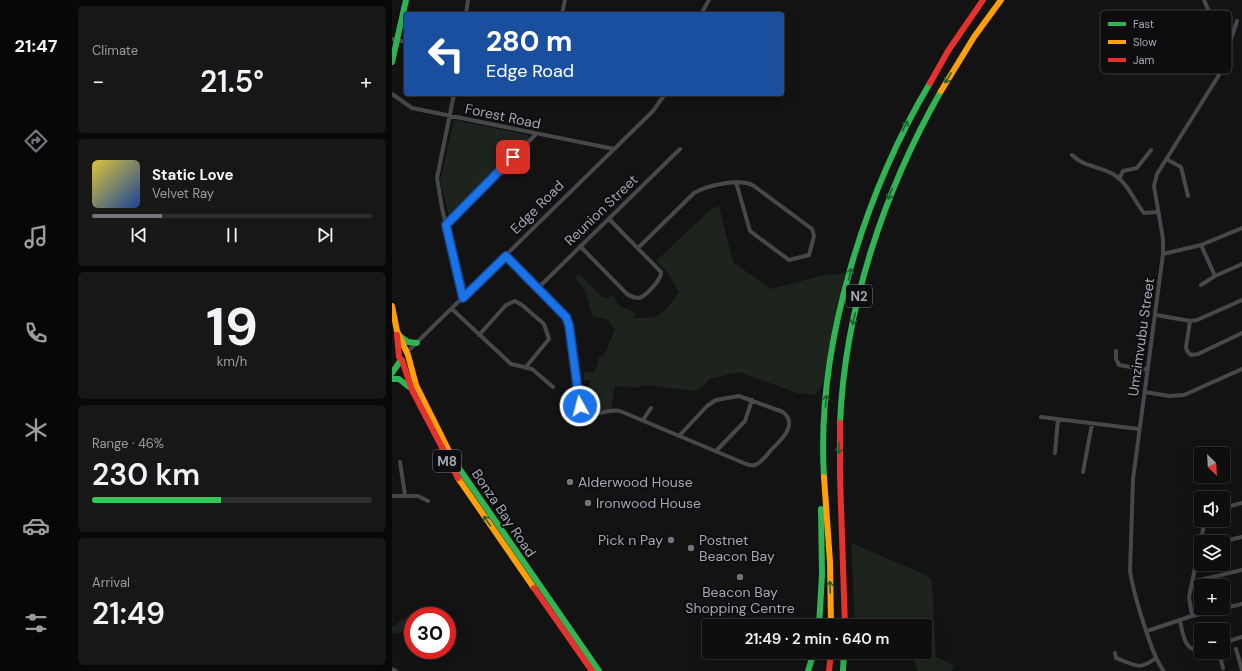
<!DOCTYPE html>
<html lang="en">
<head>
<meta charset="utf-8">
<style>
  :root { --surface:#0e0e0e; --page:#171717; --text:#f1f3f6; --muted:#9b9c9e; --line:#2e2e2e; --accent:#71747c }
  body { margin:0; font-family:"DM Sans",sans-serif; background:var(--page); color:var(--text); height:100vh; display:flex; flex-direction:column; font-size:15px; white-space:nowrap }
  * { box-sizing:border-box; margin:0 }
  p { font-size:13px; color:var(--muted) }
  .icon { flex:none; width:22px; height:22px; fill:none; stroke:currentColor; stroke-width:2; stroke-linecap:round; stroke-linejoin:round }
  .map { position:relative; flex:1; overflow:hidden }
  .sheet { display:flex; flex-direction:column; gap:6px; padding:6px; background:#080808; width:320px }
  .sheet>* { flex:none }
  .banner { position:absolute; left:12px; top:12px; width:380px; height:84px; border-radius:4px; box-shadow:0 4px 16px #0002,0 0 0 1px var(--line); background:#1a4fa0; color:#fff; overflow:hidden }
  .needle { width:26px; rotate:156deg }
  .buttons { position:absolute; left:802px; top:447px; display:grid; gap:8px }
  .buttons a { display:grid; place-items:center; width:36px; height:36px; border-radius:4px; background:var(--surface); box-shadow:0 4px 16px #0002,0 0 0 1px var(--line); font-size:20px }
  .speed { position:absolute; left:12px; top:607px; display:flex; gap:8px; font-size:20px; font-weight:700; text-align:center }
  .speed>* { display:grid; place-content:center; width:52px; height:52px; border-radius:50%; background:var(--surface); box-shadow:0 4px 16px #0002,0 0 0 1px var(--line); line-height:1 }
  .speed .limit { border:6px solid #d22; background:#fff; color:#111 }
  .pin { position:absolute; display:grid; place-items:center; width:34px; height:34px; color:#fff; margin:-17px; border-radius:8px; box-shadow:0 2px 6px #0006 }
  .me { position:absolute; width:44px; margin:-22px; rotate:353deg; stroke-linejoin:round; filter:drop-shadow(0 0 3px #0008) }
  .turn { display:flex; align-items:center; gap:14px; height:84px; padding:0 16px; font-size:18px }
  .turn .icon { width:52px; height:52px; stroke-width:2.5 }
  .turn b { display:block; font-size:28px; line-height:34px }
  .big { font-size:30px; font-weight:600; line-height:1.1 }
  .sheet .widget { flex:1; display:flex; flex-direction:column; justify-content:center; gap:6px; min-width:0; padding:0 14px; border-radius:6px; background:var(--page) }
  .sheet .dial { align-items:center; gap:0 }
  .dial b { font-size:52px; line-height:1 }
  .song { display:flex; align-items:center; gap:12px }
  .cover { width:48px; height:48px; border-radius:6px; background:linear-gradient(135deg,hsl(50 70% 55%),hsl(220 70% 35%)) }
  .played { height:4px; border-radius:2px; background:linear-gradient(90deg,var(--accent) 25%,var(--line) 25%) }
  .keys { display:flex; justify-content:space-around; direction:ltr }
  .heat { display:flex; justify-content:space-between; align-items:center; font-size:22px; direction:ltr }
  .charge { height:6px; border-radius:3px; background:linear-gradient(90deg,#34c759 46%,var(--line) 0) }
  .trip { position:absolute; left:310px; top:619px; width:230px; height:40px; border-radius:4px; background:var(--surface); box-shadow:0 4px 16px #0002,0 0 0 1px var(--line); font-weight:600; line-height:40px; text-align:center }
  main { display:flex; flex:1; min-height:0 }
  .tabs { display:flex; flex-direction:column; width:72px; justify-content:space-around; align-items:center; background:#060606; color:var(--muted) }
  .tabs .icon { width:28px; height:28px }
  .tabs .current { color:var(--accent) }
  .tabs b { font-size:18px; color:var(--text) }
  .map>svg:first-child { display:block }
  .green { fill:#1d231d }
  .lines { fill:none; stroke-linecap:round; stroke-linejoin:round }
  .street { stroke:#47484c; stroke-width:4 }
  .fast { stroke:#30b455; stroke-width:6 }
  .slow { stroke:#ff9f0a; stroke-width:6 }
  .jam { stroke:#e5322d; stroke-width:6 }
  .oneway { stroke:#1e6032 }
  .route-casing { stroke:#114b97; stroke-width:10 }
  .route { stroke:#1a73e8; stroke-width:7 }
  .poi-dot { fill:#71747c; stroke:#0d0d0f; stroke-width:1.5 }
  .labels { text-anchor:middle; stroke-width:4; stroke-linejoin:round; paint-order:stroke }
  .shield { fill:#0d0d0f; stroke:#767a82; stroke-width:1 }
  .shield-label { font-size:13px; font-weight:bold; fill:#a3a8b4 }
  .street-label { font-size:14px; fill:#a3a8b4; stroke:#0d0d0f }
  .poi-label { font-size:14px; fill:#a3a8b4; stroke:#0d0d0f; text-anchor:start }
  .key { fill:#0d0d0f; stroke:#3a3c41; stroke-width:1 }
  .key-label { font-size:11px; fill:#a3a8b4 }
</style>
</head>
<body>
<main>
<nav class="tabs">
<b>21:47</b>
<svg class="icon current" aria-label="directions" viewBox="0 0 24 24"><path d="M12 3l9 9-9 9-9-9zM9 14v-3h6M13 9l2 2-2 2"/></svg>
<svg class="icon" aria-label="music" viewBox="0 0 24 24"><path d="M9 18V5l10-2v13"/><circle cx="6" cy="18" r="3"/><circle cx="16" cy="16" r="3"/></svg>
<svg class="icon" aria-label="phone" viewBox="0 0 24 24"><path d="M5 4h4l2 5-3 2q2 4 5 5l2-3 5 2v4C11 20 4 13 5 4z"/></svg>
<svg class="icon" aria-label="climate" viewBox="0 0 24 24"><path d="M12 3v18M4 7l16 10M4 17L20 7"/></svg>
<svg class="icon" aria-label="car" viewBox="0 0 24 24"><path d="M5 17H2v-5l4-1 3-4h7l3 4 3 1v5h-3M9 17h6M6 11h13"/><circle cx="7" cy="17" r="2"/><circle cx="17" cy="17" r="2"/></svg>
<svg class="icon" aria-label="filters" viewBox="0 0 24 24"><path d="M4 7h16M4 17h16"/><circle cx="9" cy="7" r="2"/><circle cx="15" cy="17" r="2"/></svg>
</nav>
<section class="sheet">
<div class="widget"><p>Climate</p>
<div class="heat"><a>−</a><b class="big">21.5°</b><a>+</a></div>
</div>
<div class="widget">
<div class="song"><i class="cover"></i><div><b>Static Love</b><p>Velvet Ray</p></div></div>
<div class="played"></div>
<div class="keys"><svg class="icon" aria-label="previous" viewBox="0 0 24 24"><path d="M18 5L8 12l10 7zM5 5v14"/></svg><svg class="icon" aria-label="pause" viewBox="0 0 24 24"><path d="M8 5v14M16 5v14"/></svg><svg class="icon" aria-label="next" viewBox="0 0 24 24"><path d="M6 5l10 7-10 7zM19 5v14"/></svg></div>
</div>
<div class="widget dial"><b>19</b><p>km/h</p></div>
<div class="widget"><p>Range · 46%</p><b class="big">230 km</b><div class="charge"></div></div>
<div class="widget"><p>Arrival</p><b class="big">21:49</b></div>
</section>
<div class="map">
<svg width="850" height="671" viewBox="0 0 850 671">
  <rect width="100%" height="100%" fill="#131313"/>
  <path class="green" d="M62,120L135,135L137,138L58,217L57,216L48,182Z
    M327,206L341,262L379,289L428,276L453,273C451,287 446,299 444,312C440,333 439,381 423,395L405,393L347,372L317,379L312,385L303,391L253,385L244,388L223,386L219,409C197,413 194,415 191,391L197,390L199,380L192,381V372L202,371L206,365L207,356L212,355L223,330L216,320L201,316L192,289L183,277L187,274L210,297L215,298L221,295L227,306L243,312L242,318C270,319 270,314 287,293L274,270L264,261L319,209Z
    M459,543L534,575L540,580L544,657L563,666L559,671H526L519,652H533V626H463Z
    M25,610L27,613L21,616V631L0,634V627Z"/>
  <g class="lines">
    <path class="street" d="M812,0L820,19
      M74,14L76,0
      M170,14L173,0
      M309,14L317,0
      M0,39L14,42
      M0,94L20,108L222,149
      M62,94L45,178L50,208L71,298
      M680,155C692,167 707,166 721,174C735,182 743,202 752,213L766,212
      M774,159L789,167L796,196
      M727,179L731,171L745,168L759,150
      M54,225L144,134
      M809,245L823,276
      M188,246L235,294C238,296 242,298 247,298C254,296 270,279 269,272L217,219
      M246,248L302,193C314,186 349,177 362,186L420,229L422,236L417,255L397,260L358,231L344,182
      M771,254L809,245L850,228
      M114,256L173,317L177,325L188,406C196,423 214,407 228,411L354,464C357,465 360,466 363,465C369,463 375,455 379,450C388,441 407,425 391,412L347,396L324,400L315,406L287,436
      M809,285L823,276L850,264
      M146,288L288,149
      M60,309L119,364L140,369L161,387
      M764,315L798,321L805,320L850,300
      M798,321L794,347L795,351L799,355L806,354L850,333
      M87,335L114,305L123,301L130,305L152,324L157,339L134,367
      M724,351V359L727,365L756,370
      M15,352L261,111L273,94
      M753,392L777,396L792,395L850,369
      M649,417L747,429
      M251,420L259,408
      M324,451L353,421L360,400
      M663,453L666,419
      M8,462L13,495
      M691,472L700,424
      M0,496H26L36,501
      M831,508L850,503
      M828,542L850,537
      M800,582L850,570
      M800,616L797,597L813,520
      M788,621C791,633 792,652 809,650
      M755,631L800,616L850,604
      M831,643L850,637
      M844,649L850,670
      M827,652L831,668
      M723,653L724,658C743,665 747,671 764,658
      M0,669L4,671
      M772,671C760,658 741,591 738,571L741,479L771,254V239L762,186L765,174L827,75L845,21"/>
    <path class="fast" d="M0,62L14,0
      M9,337L16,342L25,343
      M0,373L9,360
      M0,379H7L17,387
      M448,423C453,307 492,191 549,91
      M62,461L207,671
      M432,477C424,346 472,194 538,83
      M427,626L430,575L429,509
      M416,671L422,652
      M451,671L452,652"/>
    <path class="slow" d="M549,91L582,37L609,0
      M0,306L5,331L16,355L24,385L62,461
      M432,477L438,562L439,626
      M66,478L142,588"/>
    <path class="jam" d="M538,83L556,51L591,0
      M5,335L7,357L10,360L20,390L66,478
      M448,423V476L453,626
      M142,588L200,671
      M437,671L439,652"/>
  </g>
  <defs><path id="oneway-shaft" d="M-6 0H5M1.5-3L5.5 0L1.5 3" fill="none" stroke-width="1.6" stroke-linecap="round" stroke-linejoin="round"/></defs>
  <g class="oneway">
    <use href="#oneway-shaft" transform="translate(556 78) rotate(121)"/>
    <use href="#oneway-shaft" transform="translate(513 126) rotate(-63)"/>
    <use href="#oneway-shaft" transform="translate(498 194) rotate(111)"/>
    <use href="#oneway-shaft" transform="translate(458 274) rotate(-76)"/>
    <use href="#oneway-shaft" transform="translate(462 319) rotate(101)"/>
    <use href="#oneway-shaft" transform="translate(434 401) rotate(-85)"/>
    <use href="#oneway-shaft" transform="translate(447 448) rotate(91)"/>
    <use href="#oneway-shaft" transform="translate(95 521) rotate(-125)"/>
    <use href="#oneway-shaft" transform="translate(438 587) rotate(-92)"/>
  </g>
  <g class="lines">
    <g class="route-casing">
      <path id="route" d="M121,157L54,225L71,298L114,256L174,317L177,325L188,406"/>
    </g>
    <use href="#route" class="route"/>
  </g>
  <g class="poi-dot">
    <circle cx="178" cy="482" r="4"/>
    <circle cx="196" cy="503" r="4"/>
    <circle cx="279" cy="540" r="4"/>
    <circle cx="299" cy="548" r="4"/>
    <circle cx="348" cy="577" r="4"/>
  </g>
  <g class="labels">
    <g class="shield">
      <rect x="454" y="285" width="26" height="22" rx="3"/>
      <rect x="41" y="450" width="28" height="22" rx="3"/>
    </g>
    <g class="shield-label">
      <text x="467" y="301">N2</text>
      <text x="55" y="466">M8</text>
    </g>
    <g class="street-label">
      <text transform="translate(111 116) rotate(12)" y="5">Forest Road</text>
      <text transform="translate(145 207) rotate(-45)" y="5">Edge Road</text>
      <text transform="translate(209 210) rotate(-44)" y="5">Reunion Street</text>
      <text transform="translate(749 337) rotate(-82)" y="5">Umzimvubu Street</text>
      <text transform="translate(112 513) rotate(56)" y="5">Bonza Bay Road</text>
    </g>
    <g class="poi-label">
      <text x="186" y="487">Alderwood House</text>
      <text x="204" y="508">Ironwood House</text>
      <text x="271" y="545" text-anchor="end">Pick n Pay</text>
      <text x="307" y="545">Postnet<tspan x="307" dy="16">Beacon Bay</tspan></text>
      <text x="348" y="597" text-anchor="middle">Beacon Bay<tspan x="348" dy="16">Shopping Centre</tspan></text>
    </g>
  </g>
  <rect x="708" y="10" width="132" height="64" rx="6" class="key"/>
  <rect x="716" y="22" width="18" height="4" fill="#30b455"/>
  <rect x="716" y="40" width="18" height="4" fill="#ff9f0a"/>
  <rect x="716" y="58" width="18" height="4" fill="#e5322d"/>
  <g class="key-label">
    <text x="741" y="28">Fast</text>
    <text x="741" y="46">Slow</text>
    <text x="741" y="64">Jam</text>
  </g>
</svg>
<div class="buttons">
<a><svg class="needle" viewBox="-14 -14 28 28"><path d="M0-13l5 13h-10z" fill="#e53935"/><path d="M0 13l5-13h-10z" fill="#9b9c9e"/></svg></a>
<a><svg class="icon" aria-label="sound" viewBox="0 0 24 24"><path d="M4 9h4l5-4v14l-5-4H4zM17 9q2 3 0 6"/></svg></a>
<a><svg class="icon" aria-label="layers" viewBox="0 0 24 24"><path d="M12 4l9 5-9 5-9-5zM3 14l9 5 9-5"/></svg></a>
<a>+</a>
<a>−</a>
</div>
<div class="speed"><div class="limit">30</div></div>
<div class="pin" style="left:121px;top:157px;background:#d93025"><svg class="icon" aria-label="arrive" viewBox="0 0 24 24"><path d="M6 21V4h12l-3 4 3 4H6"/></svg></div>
<svg class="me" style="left:188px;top:406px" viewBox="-20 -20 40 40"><circle r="17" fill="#1a73e8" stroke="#fff" stroke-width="3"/><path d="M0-11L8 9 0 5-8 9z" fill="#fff"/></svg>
<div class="trip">21:49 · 2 min · 640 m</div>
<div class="banner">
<div class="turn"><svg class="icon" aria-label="left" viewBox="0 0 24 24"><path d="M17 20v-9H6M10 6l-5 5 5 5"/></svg><div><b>280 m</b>Edge Road</div></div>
</div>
</div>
</main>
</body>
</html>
